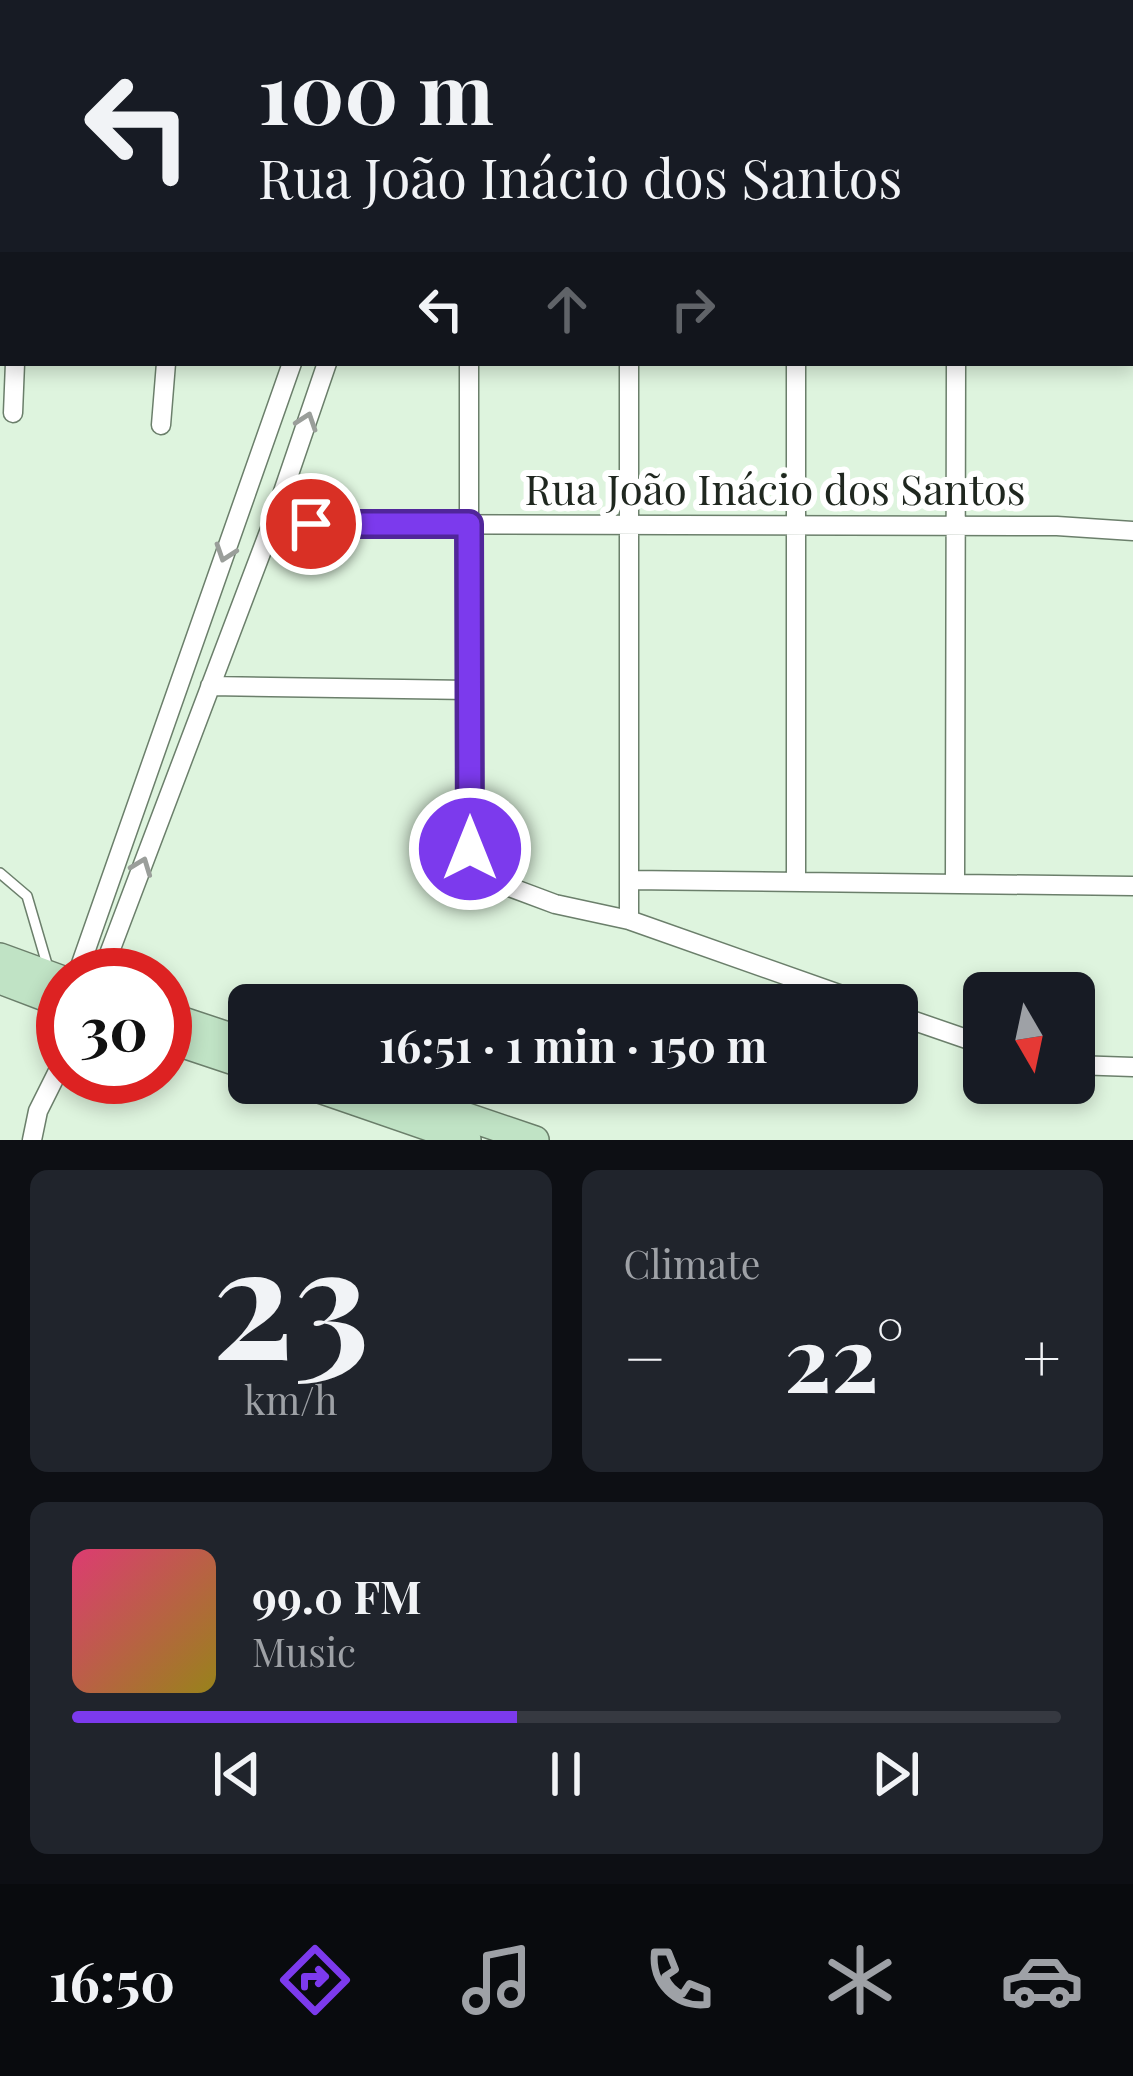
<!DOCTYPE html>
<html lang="en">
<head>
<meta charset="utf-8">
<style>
  :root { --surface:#171b24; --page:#20242c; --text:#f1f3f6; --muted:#9ea1a6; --line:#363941; --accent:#7c3aed }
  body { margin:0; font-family:"Playfair Display",serif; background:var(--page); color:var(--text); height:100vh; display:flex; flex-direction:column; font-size:45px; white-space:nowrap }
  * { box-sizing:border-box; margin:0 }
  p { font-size:39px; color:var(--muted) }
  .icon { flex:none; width:66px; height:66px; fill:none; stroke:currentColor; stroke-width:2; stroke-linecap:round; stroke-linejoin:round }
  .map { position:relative; height:1140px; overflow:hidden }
  .side { display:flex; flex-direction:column; gap:30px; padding:30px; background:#0d0f14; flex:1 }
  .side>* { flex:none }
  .guide { position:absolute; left:0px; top:0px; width:1134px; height:366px; box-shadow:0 6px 18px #0003; background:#171b24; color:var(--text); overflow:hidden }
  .needle { width:78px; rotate:171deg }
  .fabs { position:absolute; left:963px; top:972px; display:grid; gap:24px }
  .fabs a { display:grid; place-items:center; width:132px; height:132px; border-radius:18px; background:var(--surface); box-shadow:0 6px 18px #0003; font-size:60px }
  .speed { position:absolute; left:36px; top:948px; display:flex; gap:24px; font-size:60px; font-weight:700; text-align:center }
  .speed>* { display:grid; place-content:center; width:156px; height:156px; border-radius:50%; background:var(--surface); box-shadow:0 6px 18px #0003; line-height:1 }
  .speed .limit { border:18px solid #d22; background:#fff; color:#111 }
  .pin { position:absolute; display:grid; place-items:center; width:102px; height:102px; color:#fff; margin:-51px; border:6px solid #fff; border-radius:50%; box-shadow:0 3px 12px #0007 }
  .me { position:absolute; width:132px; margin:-66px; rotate:0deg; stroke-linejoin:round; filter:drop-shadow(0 0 9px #0008) }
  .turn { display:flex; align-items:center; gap:42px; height:252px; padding:0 60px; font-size:54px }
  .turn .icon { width:156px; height:156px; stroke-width:2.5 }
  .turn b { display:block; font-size:84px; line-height:102px }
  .lanes { display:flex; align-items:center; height:114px; padding:0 60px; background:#0003; justify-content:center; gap:60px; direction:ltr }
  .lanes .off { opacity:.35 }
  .big { font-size:90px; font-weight:700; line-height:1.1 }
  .side .card { flex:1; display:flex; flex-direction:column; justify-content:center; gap:18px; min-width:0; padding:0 42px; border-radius:18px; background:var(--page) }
  .side .dial { align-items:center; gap:0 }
  .dial b { font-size:156px; line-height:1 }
  .song { display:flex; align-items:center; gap:36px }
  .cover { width:144px; height:144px; border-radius:18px; background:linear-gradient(135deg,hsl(340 70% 55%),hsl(50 70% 35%)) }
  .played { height:12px; border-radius:6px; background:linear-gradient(90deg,var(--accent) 45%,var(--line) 45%) }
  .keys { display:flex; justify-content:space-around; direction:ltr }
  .heat { display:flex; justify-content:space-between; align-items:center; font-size:66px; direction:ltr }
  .side .tiles { flex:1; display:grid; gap:30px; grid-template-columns:1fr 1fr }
  .card:last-child { grid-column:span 2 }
  .trip { position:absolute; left:228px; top:984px; width:690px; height:120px; border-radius:18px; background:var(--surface); box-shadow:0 6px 18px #0003; font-weight:700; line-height:120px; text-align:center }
  .dock { display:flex; height:192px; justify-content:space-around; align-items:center; background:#090b0e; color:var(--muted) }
  .dock .icon { width:84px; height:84px }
  .dock .current { color:var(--accent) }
  .dock b { font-size:54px; color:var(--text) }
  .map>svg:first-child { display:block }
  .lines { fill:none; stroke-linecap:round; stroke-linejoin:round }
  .service-casing { stroke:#6b7f6b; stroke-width:12 }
  .minor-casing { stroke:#6b7f6b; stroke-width:21 }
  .secondary-casing { stroke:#6b7f6b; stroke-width:30 }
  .service { stroke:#fff; stroke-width:9 }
  .minor { stroke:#fff; stroke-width:18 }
  .secondary { stroke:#c0e3c5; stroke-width:27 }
  .oneway { stroke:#9a9e9a }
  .route-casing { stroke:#51269a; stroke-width:30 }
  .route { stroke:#7c3aed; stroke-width:21 }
  .labels { text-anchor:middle; stroke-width:12; stroke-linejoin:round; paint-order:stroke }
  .street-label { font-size:42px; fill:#1f271f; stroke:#fff }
</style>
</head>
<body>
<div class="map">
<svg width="1133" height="1140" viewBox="0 0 1133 1140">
  <rect width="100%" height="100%" fill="#def4de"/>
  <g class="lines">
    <g class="service-casing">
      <path id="service" d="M0,873L27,896L49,971"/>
    </g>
    <g class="minor-casing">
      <path id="minor" d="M26,3V0
        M192,3V0
        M397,3V0
        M429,3V0
        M629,3V0
        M796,3V0
        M957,3V0
        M0,50H3
        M1131,57H1133
        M469,363V849L488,879L555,904L629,920L870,1005
        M629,363V920
        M796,363V880
        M13,413L15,363
        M161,425L166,363
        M272,524L1057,526L1133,531
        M210,686L469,690
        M629,880L1133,886
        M955,882L956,363
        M77,975L292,363
        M101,975L272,524L327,363
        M897,1015L984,1045
        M1074,1065L1133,1067
        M32,1140L38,1111L63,1061"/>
    </g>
    <g class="secondary-casing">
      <path id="secondary" d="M0,957L63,980
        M0,980L63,1004
        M165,1015L249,1043
        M165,1038L249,1066
        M302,1083L467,1140
        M367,1083L535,1140"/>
    </g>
    <use href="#service" class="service"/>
    <use href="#minor" class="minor"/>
    <use href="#secondary" class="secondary"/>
  </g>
  <defs><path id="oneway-chevron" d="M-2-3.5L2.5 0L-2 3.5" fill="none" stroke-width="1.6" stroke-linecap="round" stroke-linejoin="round" transform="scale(3)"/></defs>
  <g class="oneway">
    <use href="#oneway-chevron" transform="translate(307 421) rotate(-71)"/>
    <use href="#oneway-chevron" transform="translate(225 553) rotate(109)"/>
    <use href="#oneway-chevron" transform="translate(142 866) rotate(-69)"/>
  </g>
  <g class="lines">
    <g class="route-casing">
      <path id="route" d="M311,524H469L470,849"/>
    </g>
    <use href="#route" class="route"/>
  </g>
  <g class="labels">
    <g class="street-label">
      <text x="775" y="505">Rua João Inácio dos Santos</text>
    </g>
  </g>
</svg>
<div class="fabs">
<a><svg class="needle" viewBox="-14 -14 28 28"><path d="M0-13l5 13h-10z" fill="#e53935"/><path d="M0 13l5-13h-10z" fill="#9ea1a6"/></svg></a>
</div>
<div class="speed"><div class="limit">30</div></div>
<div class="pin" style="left:311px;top:524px;background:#d93025"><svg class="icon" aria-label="arrive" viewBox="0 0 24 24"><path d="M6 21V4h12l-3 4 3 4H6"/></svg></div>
<svg class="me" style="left:470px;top:849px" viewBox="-20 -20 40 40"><circle r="17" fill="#7c3aed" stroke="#fff" stroke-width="3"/><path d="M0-11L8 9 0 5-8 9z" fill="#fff"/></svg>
<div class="trip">16:51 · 1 min · 150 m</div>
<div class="guide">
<div class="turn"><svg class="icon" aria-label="left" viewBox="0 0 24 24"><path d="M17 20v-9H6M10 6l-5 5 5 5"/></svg><div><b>100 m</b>Rua João Inácio dos Santos</div></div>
<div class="lanes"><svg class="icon" aria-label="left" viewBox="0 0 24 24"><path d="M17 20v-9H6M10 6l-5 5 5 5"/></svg><svg class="icon off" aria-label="ahead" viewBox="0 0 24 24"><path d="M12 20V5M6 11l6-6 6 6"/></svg><svg class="icon off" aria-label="right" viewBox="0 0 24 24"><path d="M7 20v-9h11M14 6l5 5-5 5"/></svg></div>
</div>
</div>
<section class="side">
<div class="tiles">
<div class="card dial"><b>23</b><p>km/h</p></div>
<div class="card"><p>Climate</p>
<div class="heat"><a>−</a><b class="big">22°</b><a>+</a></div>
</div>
<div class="card">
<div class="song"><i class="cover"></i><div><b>99.0 FM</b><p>Music</p></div></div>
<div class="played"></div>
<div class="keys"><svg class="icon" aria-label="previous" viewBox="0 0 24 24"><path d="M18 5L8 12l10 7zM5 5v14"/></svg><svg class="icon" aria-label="pause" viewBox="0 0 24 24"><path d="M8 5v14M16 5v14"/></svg><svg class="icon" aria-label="next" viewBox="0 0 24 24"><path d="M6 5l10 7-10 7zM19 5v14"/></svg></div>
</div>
</div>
</section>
<nav class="dock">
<b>16:50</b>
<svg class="icon current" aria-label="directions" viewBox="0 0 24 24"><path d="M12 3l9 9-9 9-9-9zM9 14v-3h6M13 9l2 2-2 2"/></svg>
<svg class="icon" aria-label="music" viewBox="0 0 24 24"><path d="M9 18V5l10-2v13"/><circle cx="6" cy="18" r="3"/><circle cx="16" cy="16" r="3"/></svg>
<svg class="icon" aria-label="phone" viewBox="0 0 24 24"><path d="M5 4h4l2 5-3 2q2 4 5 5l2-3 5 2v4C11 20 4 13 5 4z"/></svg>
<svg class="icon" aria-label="climate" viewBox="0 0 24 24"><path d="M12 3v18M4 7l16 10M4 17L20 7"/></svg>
<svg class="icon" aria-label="car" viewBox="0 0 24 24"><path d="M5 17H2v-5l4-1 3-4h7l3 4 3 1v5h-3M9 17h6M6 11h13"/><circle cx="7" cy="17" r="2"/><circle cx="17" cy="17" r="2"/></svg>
</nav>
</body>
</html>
